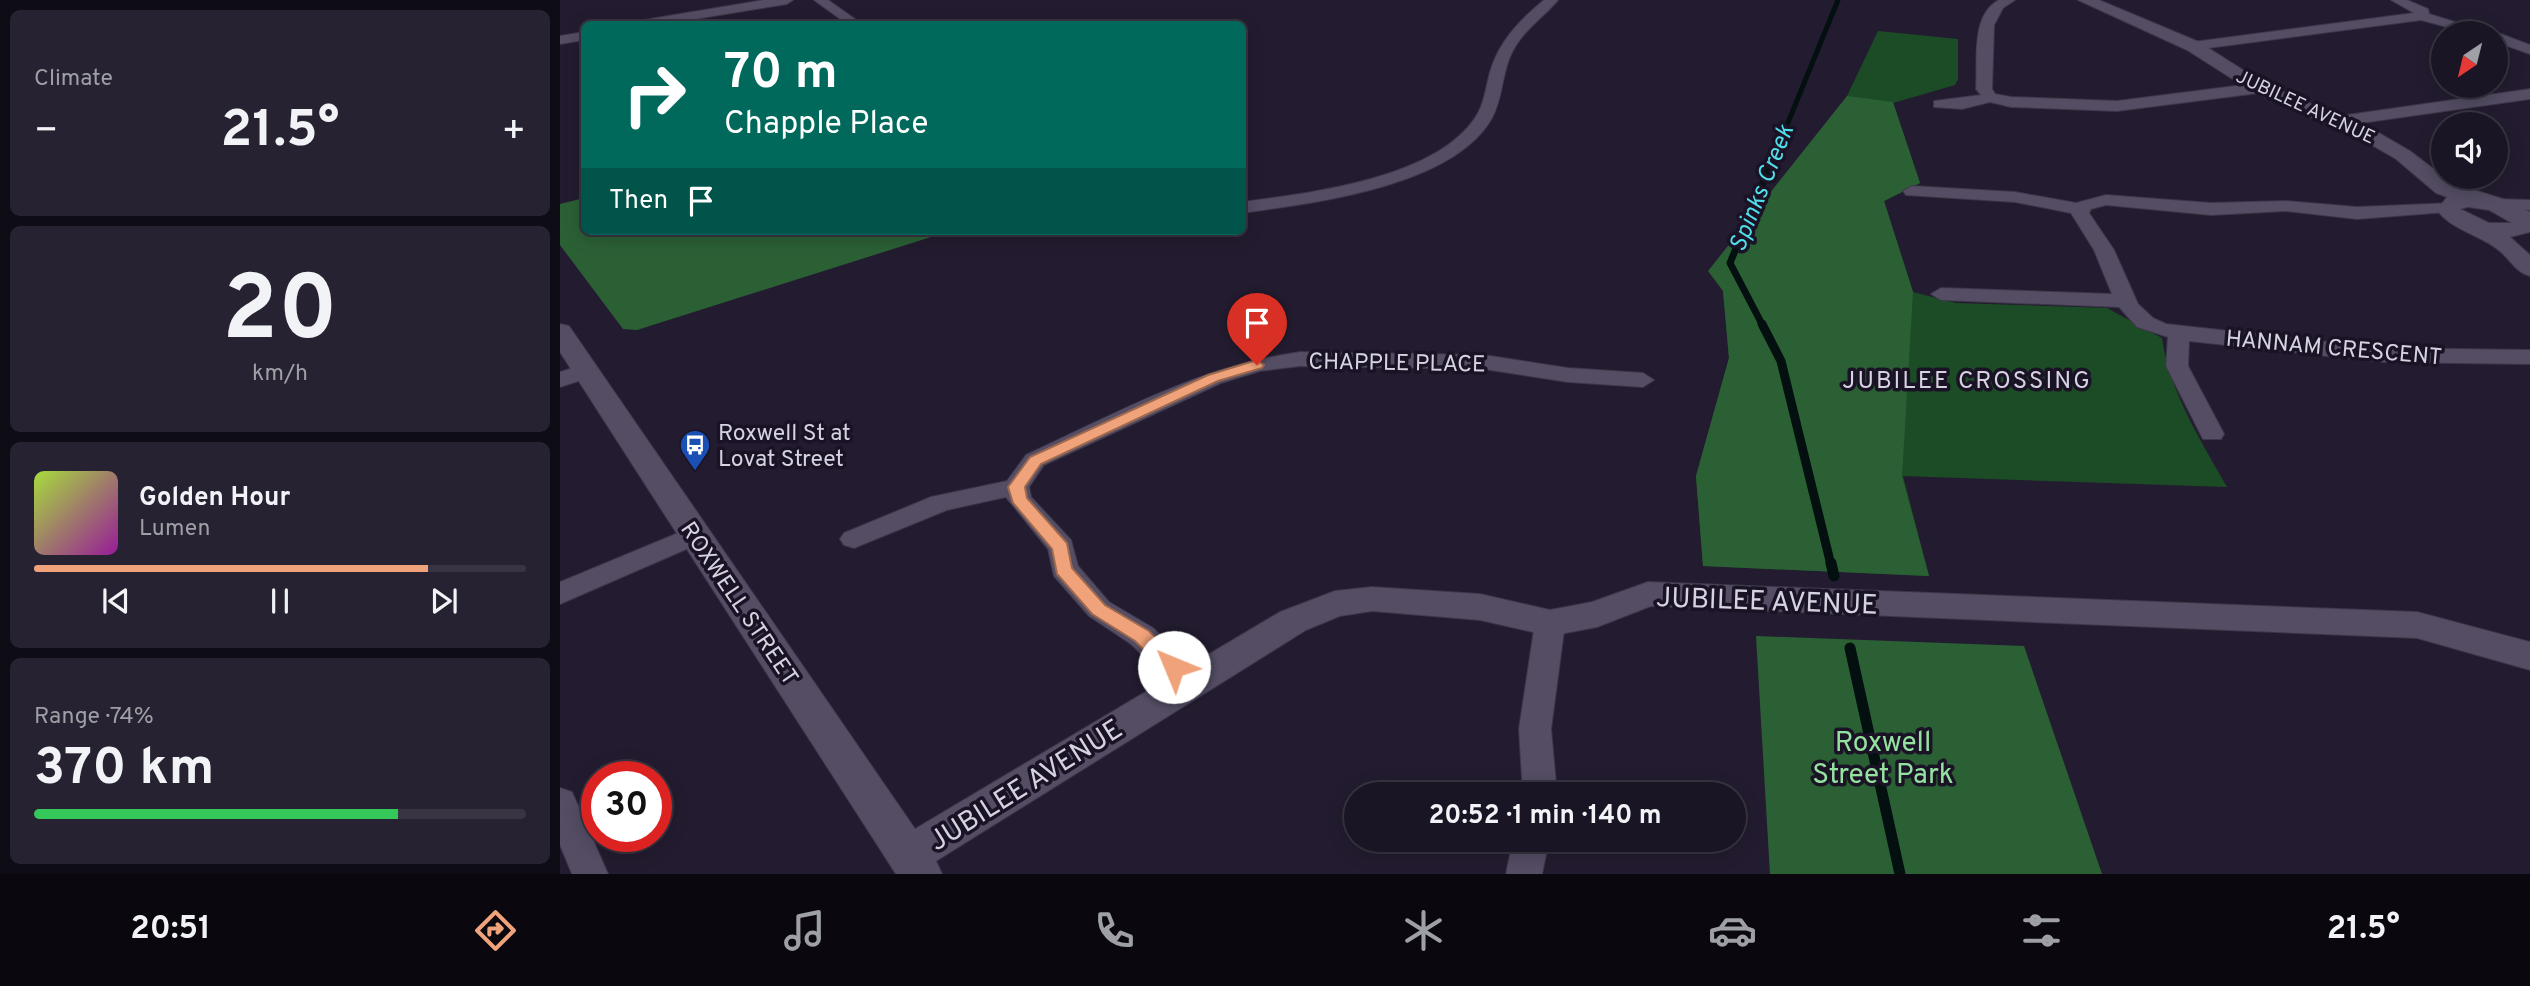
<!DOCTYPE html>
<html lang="en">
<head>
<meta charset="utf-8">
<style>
  :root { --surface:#1a1524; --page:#272231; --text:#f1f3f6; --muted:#9f9fa6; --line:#383441; --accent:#f0a27a }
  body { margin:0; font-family:Overpass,sans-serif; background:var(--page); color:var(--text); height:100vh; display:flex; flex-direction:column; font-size:26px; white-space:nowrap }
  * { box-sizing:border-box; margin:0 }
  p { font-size:23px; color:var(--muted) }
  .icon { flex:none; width:38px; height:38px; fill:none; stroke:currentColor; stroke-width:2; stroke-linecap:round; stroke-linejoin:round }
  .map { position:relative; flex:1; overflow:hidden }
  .sheet { display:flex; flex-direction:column; gap:10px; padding:10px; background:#0e0c14; width:560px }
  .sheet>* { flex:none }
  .hud { position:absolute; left:21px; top:21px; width:665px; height:214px; border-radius:10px; box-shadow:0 4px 18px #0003,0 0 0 2px var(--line); background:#00695c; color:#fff; overflow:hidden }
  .needle { width:46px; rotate:215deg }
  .buttons { position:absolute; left:1871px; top:21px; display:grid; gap:14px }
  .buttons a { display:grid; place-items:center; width:77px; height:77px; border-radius:50%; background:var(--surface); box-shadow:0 4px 18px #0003,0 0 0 2px var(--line); font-size:35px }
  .speed { position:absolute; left:21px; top:761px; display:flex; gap:14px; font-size:35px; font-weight:700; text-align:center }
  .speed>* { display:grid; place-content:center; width:91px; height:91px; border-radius:50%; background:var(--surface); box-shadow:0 4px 18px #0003,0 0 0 2px var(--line); line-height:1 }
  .speed .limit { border:10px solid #d22; background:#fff; color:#111 }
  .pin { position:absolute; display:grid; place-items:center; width:60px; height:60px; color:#fff; margin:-72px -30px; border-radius:50% 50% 50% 0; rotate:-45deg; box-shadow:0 0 7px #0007 }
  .pin .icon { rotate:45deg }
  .me { position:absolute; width:77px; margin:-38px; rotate:315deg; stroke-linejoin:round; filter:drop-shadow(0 0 5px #0008) }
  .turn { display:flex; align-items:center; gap:24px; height:147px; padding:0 28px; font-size:32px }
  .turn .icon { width:91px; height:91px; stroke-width:2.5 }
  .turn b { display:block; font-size:49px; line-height:60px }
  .then { display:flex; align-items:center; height:66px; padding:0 28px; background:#0003; gap:14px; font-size:26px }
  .big { font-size:52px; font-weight:700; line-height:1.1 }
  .sheet .widget { flex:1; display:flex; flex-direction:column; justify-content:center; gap:10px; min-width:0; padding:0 24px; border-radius:10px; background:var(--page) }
  .sheet .dial { align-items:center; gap:0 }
  .dial b { font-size:91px; line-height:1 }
  .song { display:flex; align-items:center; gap:21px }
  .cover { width:84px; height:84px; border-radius:10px; background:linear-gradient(135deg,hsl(80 70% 55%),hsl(300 70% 35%)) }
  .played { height:7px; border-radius:4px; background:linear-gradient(90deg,var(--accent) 80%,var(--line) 80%) }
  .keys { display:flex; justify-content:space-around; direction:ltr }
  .heat { display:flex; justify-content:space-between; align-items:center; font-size:38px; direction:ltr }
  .charge { height:10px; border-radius:5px; background:linear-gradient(90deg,#34c759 74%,var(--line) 0) }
  .trip { position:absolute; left:784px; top:782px; width:402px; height:70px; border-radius:35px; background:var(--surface); box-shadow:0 4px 18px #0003,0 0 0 2px var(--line); font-weight:700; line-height:70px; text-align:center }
  .menu { display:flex; height:112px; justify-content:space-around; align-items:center; background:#0a080e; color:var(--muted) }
  .menu .icon { width:49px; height:49px }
  .menu .on { color:var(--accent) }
  .menu b { font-size:32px; color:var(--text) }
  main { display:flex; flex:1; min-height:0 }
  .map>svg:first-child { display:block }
  .green { fill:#1c4c25 }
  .forest { fill:#2b6035 }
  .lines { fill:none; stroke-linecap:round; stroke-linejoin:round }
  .stream-far3 { stroke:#040f10; stroke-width:5 }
  .stream-far2 { stroke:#040f10; stroke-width:7 }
  .stream-far1 { stroke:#040f10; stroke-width:9 }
  .stream { stroke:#040f10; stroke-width:11 }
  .minor-casing { stroke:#3c3748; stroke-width:2 }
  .tertiary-casing { stroke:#3c3748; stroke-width:2 }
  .minor { fill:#544d64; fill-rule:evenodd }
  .tertiary { fill:#544d64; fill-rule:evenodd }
  .route { fill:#f0a27a; stroke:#9c694f; stroke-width:2 }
  .labels { text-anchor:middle; stroke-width:7; stroke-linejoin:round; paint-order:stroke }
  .far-street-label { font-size:19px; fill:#d6d2e0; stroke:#1a1326 }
  .street-label { font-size:23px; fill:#d6d2e0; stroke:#1a1326 }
  .poi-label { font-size:23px; fill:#d6d2e0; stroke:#1a1326; text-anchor:start }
  .water-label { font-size:24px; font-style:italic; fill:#51deea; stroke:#1a1326 }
  .neighbourhood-label { font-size:24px; letter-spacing:2px; fill:#d6d2e0; stroke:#1a1326 }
  .near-street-label { font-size:28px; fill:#d6d2e0; stroke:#1a1326 }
  .near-park-label { font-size:28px; fill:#95e2a0; stroke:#1a1326 }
</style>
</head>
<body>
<main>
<section class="sheet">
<div class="widget"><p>Climate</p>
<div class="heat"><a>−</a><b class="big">21.5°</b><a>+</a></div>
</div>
<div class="widget dial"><b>20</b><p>km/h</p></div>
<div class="widget">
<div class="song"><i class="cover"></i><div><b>Golden Hour</b><p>Lumen</p></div></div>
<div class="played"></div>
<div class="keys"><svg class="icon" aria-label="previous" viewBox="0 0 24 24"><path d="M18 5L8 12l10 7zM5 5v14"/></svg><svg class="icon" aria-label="pause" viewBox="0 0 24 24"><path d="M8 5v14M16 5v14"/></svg><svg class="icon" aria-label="next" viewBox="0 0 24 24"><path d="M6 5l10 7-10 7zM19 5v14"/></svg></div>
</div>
<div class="widget"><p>Range · 74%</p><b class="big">370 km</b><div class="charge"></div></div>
</section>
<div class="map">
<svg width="1970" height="874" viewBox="0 0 1970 874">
  <rect width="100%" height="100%" fill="#231c30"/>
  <path class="green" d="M1318,31L1398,39V79L1395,85L1333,103L1360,183L1324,201L1353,292L1396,303L1547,308L1602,338C1609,391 1641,441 1667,487L1343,476L1369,576L1143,566L1136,476L1169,358L1163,291L1287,96Z"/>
  <path class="forest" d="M1287,96L1333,102L1360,183L1324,201L1353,292L1342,476L1369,576L1143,566L1136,476L1169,358L1163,291L1148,271Z
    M24,198V231H390L77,330L63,329L0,245V204Z
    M1196,636L1464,646L1542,874H1210Z"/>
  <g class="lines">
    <path class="stream-far3" d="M1220,142L1278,0"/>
    <path class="stream-far2" d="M1203,326L1170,263L1220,141"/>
    <path class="stream-far1" d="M1202,324L1221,361L1271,565"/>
    <path class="stream" d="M1271,563L1274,576
      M1290,648L1340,874"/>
    <g class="minor-casing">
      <path id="minor" d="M204,0H233L227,4L105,24H77L84,20Z
        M254,0H268L302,24H287Z
        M984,0H998C982,19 960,32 950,57C942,76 942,100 932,118C893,187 753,203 682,213V202C750,193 874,179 915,118C924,105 926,87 930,72C939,41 960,20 984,0Z
        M1439,0H1455L1443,8L1434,25L1432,89L1435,94L1451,97L1557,101L1699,83L1707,88L1699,93L1557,111L1451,107L1430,102L1402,109L1374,107V101L1421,95L1416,89C1418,62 1410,15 1439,0Z
        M1831,0H1847L1868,9L1869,14L1931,33H1909L1861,20L1633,50L1626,46L1633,42L1854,13Z
        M24,32V40L0,44V36Z
        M1935,33L1941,34L1970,45V54L1936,42Z
        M1970,89V99L1780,126L1772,121L1780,116Z
        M1352,186L1455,192L1516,203L1546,195L1651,203L1726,201L1797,207L1893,203L1896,207L1893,211L1887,212L1797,219L1726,211L1651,215L1546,205L1531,209L1529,213L1554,250L1578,304L1593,318L1606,324L1822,348L1970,350V364L1822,362L1629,341L1628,366L1664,434L1661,439H1643L1606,366L1608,337L1577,327L1559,307L1381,300L1371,294L1381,288L1552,294L1534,250L1511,213L1455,202L1346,195L1343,191Z
        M1935,199L1970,200V210L1929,208L1926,204L1929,200Z
        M740,352L924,355L1008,368L1083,373L1094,380L1083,387L1008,382L924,369L740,366L700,371L661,383L484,465L469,487L471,497L511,540L518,566L549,602L593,628L641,675L646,683L641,691L630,695L619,691L571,644L529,616L494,576L488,549L446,497L387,510L294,548L284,545L280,539L284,533L371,497L447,481L466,455C557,413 640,366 740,352Z
        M26,364L34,366L37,371L34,376L0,387V372Z
        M135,526L145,529L149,535L145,541L0,604V582Z
        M990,612L1000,615L1005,623L991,729L997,794H963L959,729L975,623L980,615Z
        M0,788L12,792L48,874H12L0,845Z
        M953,840H989L982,874H946Z"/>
    </g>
    <g class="tertiary-casing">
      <path id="tertiary" d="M1518,0H1539L1639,42L1705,84L1819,133L1850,151L1892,183L1943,199L1970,212V232L1950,237L1970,255V276C1957,273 1951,261 1941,252C1922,235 1892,231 1877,210L1887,197L1876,193L1836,159L1805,141L1693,92L1627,50ZM1908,207L1929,210L1952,223H1929L1900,209Z
        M0,324L9,326L355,829L720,612L775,591L812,587L920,594L990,610L1032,602L1088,582L1857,612L1970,642V670L1857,638L1091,606L1037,627L990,636L920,620L812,611L780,616L746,630L376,861L382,874H336L0,352Z"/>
    </g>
    <use href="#minor" class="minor"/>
    <use href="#tertiary" class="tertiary"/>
  </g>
  <path class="route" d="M697,360L704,365L702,368L658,381L481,464L465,487L467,498L507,543L512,568L545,605L589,631L621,662L624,667L621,673H607L575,641L532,614L497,574L492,549L453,503L448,487L470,457L648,375Z"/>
  <defs>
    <g id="bus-pin" transform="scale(1.575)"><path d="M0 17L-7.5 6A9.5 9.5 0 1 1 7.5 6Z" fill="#1a4fb4" stroke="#1a1326"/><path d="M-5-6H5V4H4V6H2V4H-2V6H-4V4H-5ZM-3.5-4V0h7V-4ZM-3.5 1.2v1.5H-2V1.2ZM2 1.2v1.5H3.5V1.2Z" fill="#fff"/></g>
  </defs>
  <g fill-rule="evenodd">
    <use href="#bus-pin" x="135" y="445"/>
  </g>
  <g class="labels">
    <g class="far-street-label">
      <text transform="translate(1746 106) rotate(25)" y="7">JUBILEE AVENUE</text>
    </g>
    <g class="street-label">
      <text transform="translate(1774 347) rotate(5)" y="8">HANNAM CRESCENT</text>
      <text transform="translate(837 362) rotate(1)" y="8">CHAPPLE PLACE</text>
      <text transform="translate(180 603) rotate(56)" y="8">ROXWELL STREET</text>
    </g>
    <g class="poi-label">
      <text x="158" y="440">Roxwell St at<tspan x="158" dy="26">Lovat Street</tspan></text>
    </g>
    <g class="water-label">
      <text transform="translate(1201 188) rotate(-68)" y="8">Spinks Creek</text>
    </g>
    <g class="neighbourhood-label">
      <text x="1407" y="388">JUBILEE CROSSING</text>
    </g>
    <g class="near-street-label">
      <text transform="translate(1207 600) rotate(2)" y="10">JUBILEE AVENUE</text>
      <text transform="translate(465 784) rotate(-32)" y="10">JUBILEE AVENUE</text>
    </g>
    <g class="near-park-label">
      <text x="1323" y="751">Roxwell<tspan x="1323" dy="32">Street Park</tspan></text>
    </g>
  </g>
</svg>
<div class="buttons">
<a><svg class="needle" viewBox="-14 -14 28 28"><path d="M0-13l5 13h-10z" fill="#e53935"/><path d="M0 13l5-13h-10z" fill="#9f9fa6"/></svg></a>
<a><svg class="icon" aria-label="sound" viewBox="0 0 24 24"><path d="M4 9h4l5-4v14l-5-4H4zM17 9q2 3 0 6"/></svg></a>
</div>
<div class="speed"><div class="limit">30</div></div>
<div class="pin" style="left:697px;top:365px;background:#d93025"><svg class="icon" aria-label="arrive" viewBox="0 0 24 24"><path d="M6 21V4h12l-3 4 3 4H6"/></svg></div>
<svg class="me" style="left:614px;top:667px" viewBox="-20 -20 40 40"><circle r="19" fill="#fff"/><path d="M0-13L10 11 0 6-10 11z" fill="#f0a27a"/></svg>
<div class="trip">20:52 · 1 min · 140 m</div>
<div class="hud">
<div class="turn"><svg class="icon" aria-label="right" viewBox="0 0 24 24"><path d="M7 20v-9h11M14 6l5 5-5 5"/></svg><div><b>70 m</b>Chapple Place</div></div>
<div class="then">Then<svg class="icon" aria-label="arrive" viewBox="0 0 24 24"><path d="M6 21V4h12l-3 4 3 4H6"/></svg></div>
</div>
</div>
</main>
<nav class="menu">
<b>20:51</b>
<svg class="icon on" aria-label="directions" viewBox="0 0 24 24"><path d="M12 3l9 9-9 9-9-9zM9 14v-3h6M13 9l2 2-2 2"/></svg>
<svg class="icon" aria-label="music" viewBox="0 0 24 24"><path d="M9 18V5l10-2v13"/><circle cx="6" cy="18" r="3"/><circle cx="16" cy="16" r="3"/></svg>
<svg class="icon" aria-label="phone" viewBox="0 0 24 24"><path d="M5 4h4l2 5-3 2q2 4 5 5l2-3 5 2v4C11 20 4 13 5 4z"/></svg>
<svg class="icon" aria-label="climate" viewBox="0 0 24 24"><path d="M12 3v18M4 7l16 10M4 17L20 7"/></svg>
<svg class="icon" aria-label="car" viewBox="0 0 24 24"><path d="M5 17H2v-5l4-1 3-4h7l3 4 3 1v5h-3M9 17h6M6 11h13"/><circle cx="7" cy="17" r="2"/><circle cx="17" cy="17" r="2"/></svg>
<svg class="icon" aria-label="filters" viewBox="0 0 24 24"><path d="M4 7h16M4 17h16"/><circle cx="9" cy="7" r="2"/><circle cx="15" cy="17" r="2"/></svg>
<b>21.5°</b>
</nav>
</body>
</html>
